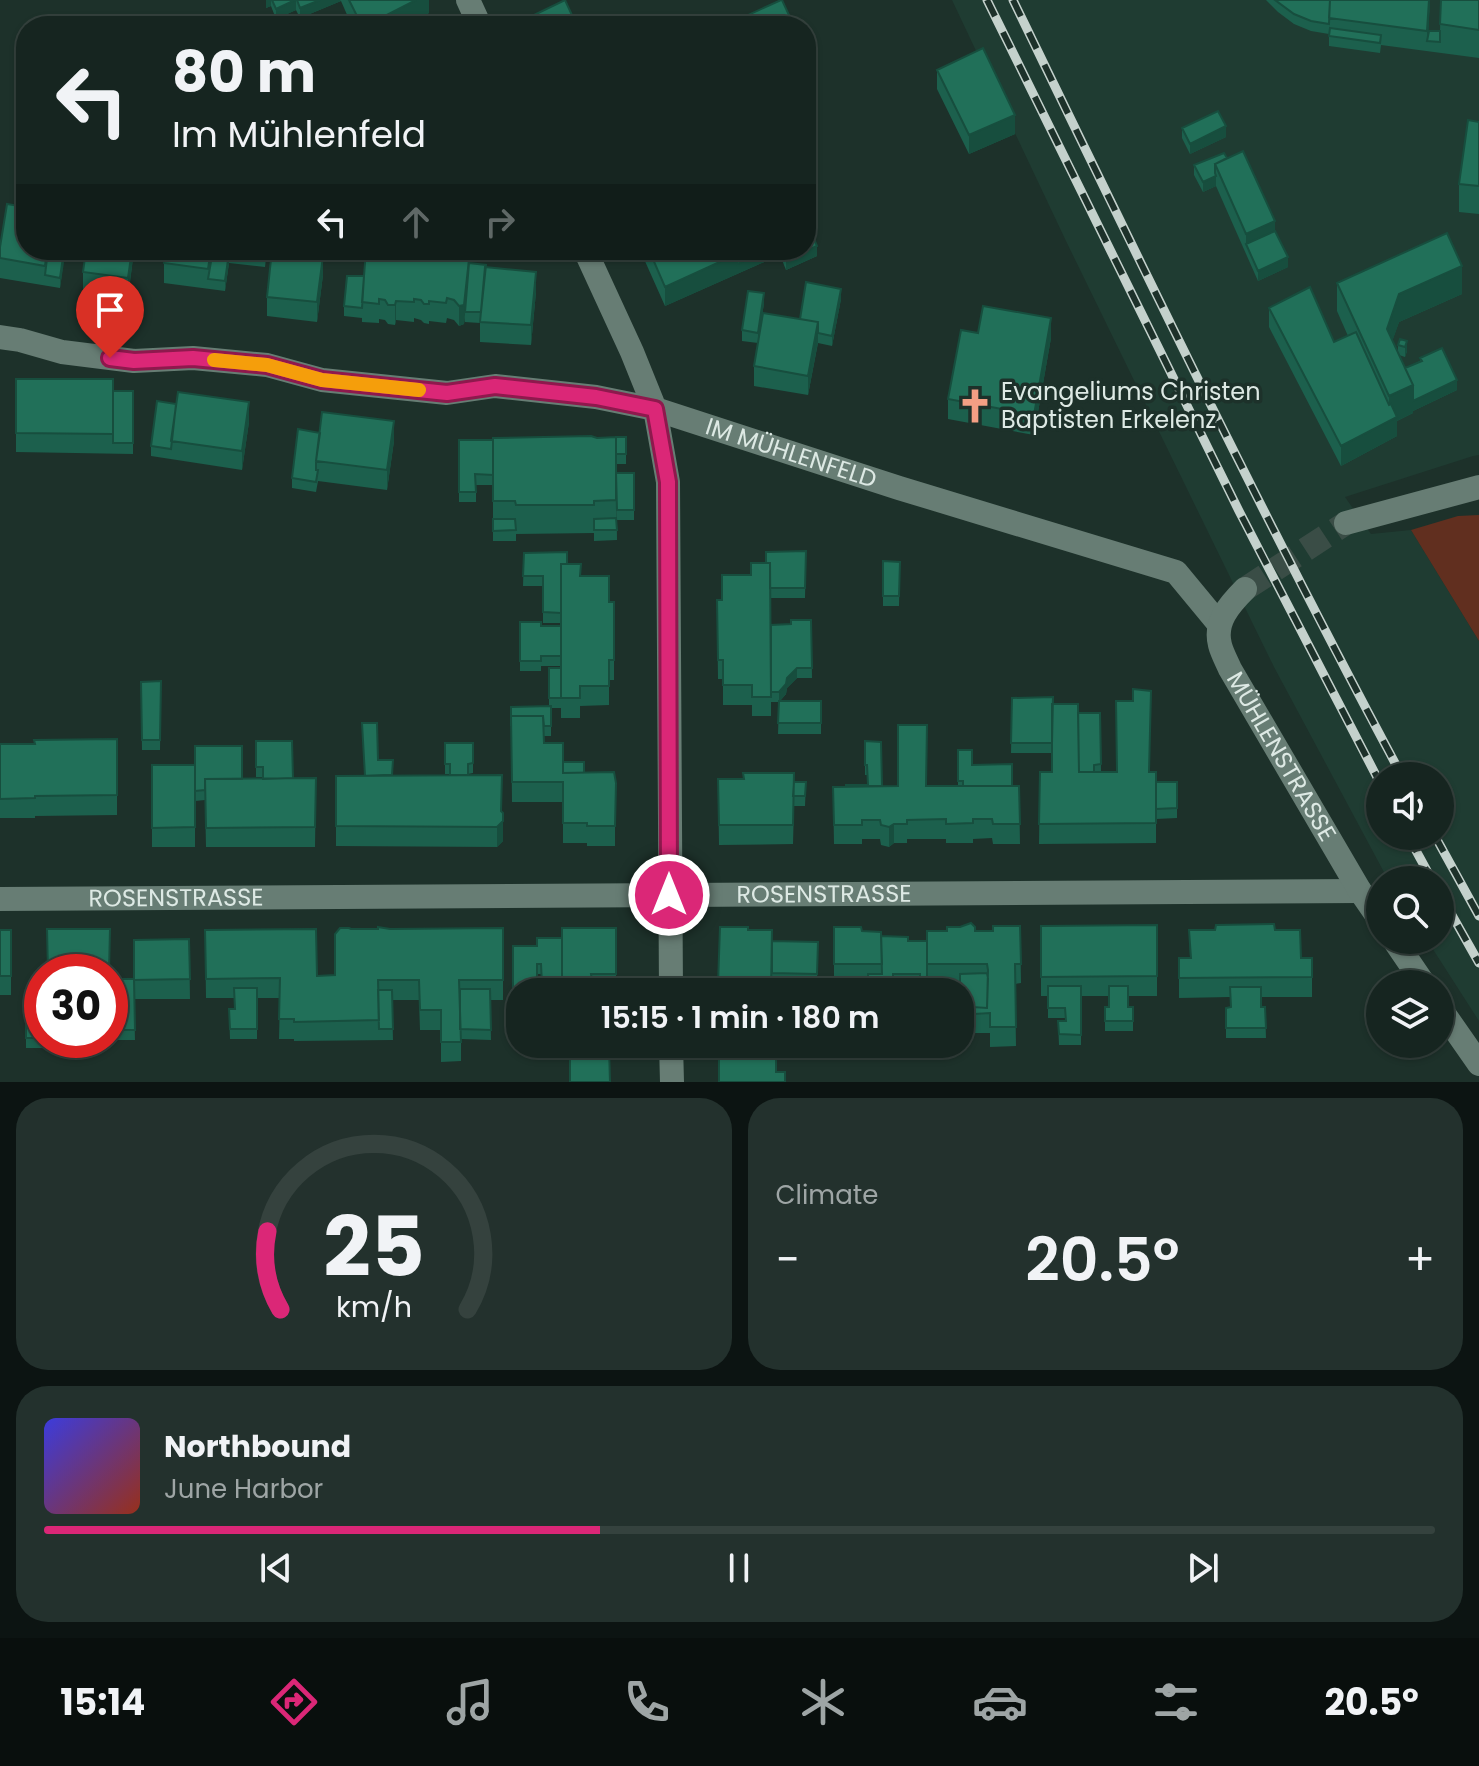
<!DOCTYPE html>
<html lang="en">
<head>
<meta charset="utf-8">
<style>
  :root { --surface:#162520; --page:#23312d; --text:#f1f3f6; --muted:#9ea5a5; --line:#35423e; --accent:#db2777 }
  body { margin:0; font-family:Poppins,sans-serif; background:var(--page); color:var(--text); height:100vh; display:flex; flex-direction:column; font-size:30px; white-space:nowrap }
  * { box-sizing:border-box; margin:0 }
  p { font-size:26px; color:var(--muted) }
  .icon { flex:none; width:44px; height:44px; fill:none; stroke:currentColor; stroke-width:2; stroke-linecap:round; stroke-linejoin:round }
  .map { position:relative; height:1082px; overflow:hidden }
  .drawer { display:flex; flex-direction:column; gap:16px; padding:16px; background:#0c1412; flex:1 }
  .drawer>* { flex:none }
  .top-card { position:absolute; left:16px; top:16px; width:800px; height:244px; border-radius:32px; box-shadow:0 2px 6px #0004,0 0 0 2px var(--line); background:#162520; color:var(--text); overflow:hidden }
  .buttons { position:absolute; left:1366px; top:762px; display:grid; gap:16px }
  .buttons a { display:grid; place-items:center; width:88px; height:88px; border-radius:50%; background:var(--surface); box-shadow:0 2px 6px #0004,0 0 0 2px var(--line); font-size:40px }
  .speed { position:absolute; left:24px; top:954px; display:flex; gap:16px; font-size:40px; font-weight:700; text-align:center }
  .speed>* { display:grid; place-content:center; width:104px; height:104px; border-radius:50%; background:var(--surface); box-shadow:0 2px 6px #0004,0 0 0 2px var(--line); line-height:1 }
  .speed .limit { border:12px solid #d22; background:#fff; color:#111 }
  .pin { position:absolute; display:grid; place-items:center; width:68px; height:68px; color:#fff; margin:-82px -34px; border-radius:50% 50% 50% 0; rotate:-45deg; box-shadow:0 0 8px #0007 }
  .pin .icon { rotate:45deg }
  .me { position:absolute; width:88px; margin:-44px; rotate:0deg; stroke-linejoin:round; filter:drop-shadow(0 0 6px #0008) }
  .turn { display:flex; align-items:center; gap:28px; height:168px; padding:0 24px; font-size:36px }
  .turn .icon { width:104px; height:104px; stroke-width:2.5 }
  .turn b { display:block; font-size:56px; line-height:68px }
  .lanes { display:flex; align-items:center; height:76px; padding:0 24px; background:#0003; justify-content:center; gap:40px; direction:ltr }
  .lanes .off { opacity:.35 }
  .big { font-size:60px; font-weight:600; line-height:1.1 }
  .drawer .card { flex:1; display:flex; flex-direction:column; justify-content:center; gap:12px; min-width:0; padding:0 28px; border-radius:32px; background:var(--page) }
  .drawer .dial { align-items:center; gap:0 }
  .dial svg { height:208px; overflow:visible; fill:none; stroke:var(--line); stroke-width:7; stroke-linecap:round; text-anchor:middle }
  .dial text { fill:var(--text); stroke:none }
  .song { display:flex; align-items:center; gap:24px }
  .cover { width:96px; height:96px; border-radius:12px; background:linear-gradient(135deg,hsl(240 70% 55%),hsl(10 70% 35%)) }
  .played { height:8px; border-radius:4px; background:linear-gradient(90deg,var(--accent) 40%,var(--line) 40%) }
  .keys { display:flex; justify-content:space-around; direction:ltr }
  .heat { display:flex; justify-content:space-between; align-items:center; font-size:44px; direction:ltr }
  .drawer .tiles { flex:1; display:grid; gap:16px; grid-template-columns:1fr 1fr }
  .card:last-child { grid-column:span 2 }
  .trip { position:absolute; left:506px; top:978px; width:468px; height:80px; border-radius:32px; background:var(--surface); box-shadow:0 2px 6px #0004,0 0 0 2px var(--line); font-weight:600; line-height:80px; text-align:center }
  .dock { display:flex; height:128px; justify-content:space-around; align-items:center; background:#090f0d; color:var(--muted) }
  .dock .icon { width:56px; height:56px }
  .dock .active { color:var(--accent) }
  .dock b { font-size:36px; color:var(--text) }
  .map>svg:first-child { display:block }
  .built { fill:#1f3c32; fill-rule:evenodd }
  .green { fill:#612f1f }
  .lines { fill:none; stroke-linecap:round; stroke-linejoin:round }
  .tertiary-tunnel { stroke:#3a4d46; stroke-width:24; stroke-dasharray:24 12; stroke-linecap:butt }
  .minor { stroke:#677d74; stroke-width:24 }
  .tertiary { stroke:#677d74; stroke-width:24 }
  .rail-casing { stroke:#c4d1cc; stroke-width:9 }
  .rail { stroke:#1d312a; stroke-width:6; stroke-dasharray:18; stroke-linecap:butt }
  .wall { fill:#1c604d; fill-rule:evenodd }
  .shaded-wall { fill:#174e3e }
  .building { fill:#217059; stroke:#174e3e; stroke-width:2; fill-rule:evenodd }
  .route-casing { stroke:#8e194d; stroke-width:20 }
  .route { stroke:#db2777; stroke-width:14 }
  .slow { stroke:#f59e0b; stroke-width:14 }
  .labels { text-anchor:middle; stroke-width:7; stroke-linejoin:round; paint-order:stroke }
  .poi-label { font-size:24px; fill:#dde9e4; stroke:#1d312a; text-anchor:start }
  .street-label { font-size:24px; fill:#dde9e4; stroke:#1d312a }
</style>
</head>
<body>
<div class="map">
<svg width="1479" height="1082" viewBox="0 0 1479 1082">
  <rect width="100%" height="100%" fill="#1d312a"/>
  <path class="built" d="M952,0H1479V455L1473,456L1345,497L1371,534L1411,530L1479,641V1021L1427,940H1440V880H1388L1385,874L1274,667L1066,241ZM1380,776H1440V836H1380Z"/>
  <path class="green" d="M1479,515V641L1411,530L1458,516Z"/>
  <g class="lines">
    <path class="tertiary-tunnel" d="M1245,589L1346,523"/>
    <g class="minor">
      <path d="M468,0L480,26"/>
      <path d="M585,250L632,352L655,409L668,482L671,992"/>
      <path id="s1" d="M0,337L20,340L62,352L134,361L193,358L267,365L322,380L447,393L495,386L596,397L655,409L899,488L1176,572L1219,624"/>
      <path id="s2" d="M0,899L1360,891"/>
      <path d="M671,1044L672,1082"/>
    </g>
    <g class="tertiary">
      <path d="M1346,523L1479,487"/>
      <path id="s3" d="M1245,589C1229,605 1214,622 1220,645C1222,653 1227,662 1230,669L1360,891L1380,920"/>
      <path d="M1394,940L1424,984"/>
      <path d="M1440,1008L1479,1064"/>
    </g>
    <g class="rail-casing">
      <path id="rail" d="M987,0L1239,511L1380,783
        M1013,0C1139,260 1265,521 1402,776
        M1408,836L1432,880
        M1435,836L1479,916
        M1440,894L1479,963"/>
    </g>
    <use href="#rail" class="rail"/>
  </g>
  <path class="wall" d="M266,0H429V13L403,26H352L341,1L300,18L296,10L276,19L271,6L266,8Z
    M1266,0H1430L1428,35L1440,31L1441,0H1479V58L1381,45L1380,53L1329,46V34L1311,31L1294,24L1278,12Z
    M534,15L577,26H535Z
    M937,70L1015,134L969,154L937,89Z
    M1479,122V214L1459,212V184Z
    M1182,128L1226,137L1190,154L1182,138Z
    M1227,158L1275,231L1288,267L1258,281L1216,186L1203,192L1194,175V165Z
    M0,247L26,250H65L60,288L0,278Z
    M134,250L128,298L83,291V272Z
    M158,250H267L265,267L229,263L225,291L164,283V262L158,261Z
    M471,250L470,263L486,267L536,292L531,345L480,342V323L465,322V317L464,324L459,326L454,320L447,318L446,323L429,321V324L424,323L421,320L414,318V322L396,320L395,325L388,324L385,320L379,319V323L362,322V317V318L344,316V306L364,276Z
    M640,250H806L817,256L786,270L780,255L665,306Z
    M323,275L317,322L267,316V297Z
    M1337,283L1462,294L1399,322L1392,341L1398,353V345L1400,339L1407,351L1405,357L1399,355L1405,368L1420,361V358L1457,390L1413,411V413L1397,421V436L1341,466L1269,327V308L1334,342L1348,336L1337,311Z
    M841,299L832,346L818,343L808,395L754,386V366L800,319Z
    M764,303L758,343L742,341V330Z
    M978,333L1051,338L1034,435L948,419V399Z
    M16,379L113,391H133V454L16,452Z
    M249,422L242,470L151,456V446Z
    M320,433L394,441L387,490L318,481L316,492L292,488V478Z
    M596,437H626V464H616L617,540L594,541V533L516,534V532V541H493V466V485H476V502H459V440Z
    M616,473H634V520H617Z
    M806,551L805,598H770L771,665L791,624L811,620L812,678H797L787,688L786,694L780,701H821V734H778L779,702H771V716H752V705H723V679H718L717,600H722L766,563Z
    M524,553L581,576L609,602H614V680H609V705L580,706V718H561V708H551V736H544V743L563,762L584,773L616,819L615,820V846H587V843H563V802H512L511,707L549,706V668H561V666H541V671H520V622L541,626H561V623H543V586H523Z
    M883,561L900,562L899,606H883Z
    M161,681L160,750H142L141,682Z
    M1012,698L1053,704L1078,713H1100L1101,772H1149L1156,782H1177V818L1156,819V814V843L1039,844L1040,772H1052V753H1011Z
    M362,723L378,760L393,775H450V774H445V743H473V773L468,774V775L501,811L503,841L497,847L336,846V776L365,775Z
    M117,739V815L35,816V818H0V744H35Z
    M256,741L293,778H316L315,847H206L205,800L195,801V746L242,779H263V777H256Z
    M865,741L882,786H958V750L972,765L1012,786H1019L1020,844H993L992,838L973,839V843H946V839H907V843H894L889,847L881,845L880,839H862V844H834L833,787L867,785V775H865Z
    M152,765H195V847H152Z
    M718,779L806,782L805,806H794L793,844L719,845Z
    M1157,925V996H1128V1007H1133V1031H1105V1007H1109V996H1081V1045H1059L1058,1021H1066L1065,1018H1048V996H1041V926Z
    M1020,926L1021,983L1015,984L1016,1046L990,1047V1033H974L973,1027H960V984H928V991H920V984H834V927L908,941H927Z
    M720,927L748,930L772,943L818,942L817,984L772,983L771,992H718Z
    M503,928V1000H490L491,1040L461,1039V1061L441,1062V1030H420L419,1000H392L393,1040L294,1041V1039H279L280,998H257V1039H230L229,1009H235L234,998H206L205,930L317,976L335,975L351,929Z
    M616,928V992H520V1008H513V946H537L562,938ZM537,974H541V985H537Z
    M0,930H11V995H0Z
    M1189,930H1275L1301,958H1312V997H1261V1007H1265L1266,1038H1226V1008H1230V997L1179,998V958H1190Z
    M189,939L190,999H134L135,1040H75H110V979H134Z
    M26,1005H42V1040H47V1048H26Z"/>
  <path class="shaded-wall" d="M266,0H271V6L266,8Z
    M296,0V10L276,19V9Z
    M320,0H340L341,1L300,18V8Z
    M416,0H429V13L403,26H377V20Z
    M1429,0H1430L1428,41L1427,31Z
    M376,17V26H361V24Z
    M813,75V85L806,88V78Z
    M1015,115V134L969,154V135Z
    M1226,126V137L1190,154V144Z
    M1216,176V186L1203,192V182Z
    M1275,221V241L1246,244V234Z
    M817,246V256L786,270V260Z
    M64,250L65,256L60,288V278Z
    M132,250H134L128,298V278Z
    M470,250H471V255L464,324L459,326V306Z
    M768,250H780V255L737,274V264Z
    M229,253V263L225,291V281Z
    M737,254V274L665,306V287Z
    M323,256V275L317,322V302Z
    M1288,257V267L1258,281V271Z
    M1462,266V294L1399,322L1387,357V329L1399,294Z
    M536,272V292L531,345V325Z
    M841,289V299L832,346V336Z
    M764,293V303L758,343V333Z
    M396,301V320L395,325V305Z
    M1051,318V338L1034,435V415Z
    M818,322V342L808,395V376Z
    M1407,341V351L1405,357V347Z
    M1457,380V390L1413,411V413L1397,421V436L1341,466V446L1389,421V396L1413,385Z
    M249,402V422L242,470V451Z
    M394,421V441L387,490V470Z
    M797,668V678L787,688L786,694L779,702V692L787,678Z
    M503,821V841L497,847V827Z
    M894,824V843L889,847V827Z
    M747,980V992H744V984Z"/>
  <path class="building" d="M272,0H295L276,9Z
    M297,0H320L300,8Z
    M349,0H416L377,20L376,17L361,24Z
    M565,0L577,26H539L534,15Z
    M781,0H782L794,26H737L735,21Z
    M1275,0H1330L1329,24L1311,21L1294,14Z
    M1330,0H1429L1427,31L1329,18Z
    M1441,0H1479V30L1440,24Z
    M1330,28L1381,35L1380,43L1329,36Z
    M1429,31H1440V42L1427,41Z
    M983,48L1015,115L969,135L937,70Z
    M806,61L813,75L806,78Z
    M1218,111L1226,126L1190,144L1182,128Z
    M1468,120L1479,122V186L1459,184Z
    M1243,151L1275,221L1246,234L1215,164Z
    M1224,153L1227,158L1215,164V173L1216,176L1203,182L1194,165Z
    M7,204L26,207V250H47L45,266L0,258V247Z
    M806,220L817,246L786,260L782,250H806Z
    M1275,231L1288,257L1258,271L1246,244Z
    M1447,233L1462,266L1399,294L1387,329L1413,385L1389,396L1337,283Z
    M48,250H64L60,278L45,275Z
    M86,250H132L128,278L83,272Z
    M166,250H211L208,269L164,263Z
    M213,250H265V257L229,253L225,281L208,279Z
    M272,250L323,256L317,302L267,297Z
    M366,250H470L464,305L459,306L454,300L447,298L446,303L429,301V304H424L421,300L414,299V302L396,301L395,305H388L385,300L379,299V304L362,302Z
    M649,250H735L737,254L665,287Z
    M735,250H768L737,264V254Z
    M469,263L486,265L481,312H465Z
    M485,267L536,272L531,325L480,322Z
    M347,276H364L362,308L344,306Z
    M806,282L841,289L832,336L818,333V322L800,319Z
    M1310,287L1334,342L1356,332L1389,405L1391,404L1397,417L1341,446L1269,308Z
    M748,291L764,293L758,333L742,330Z
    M983,306L1051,318L1034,415L948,399L961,330L978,333Z
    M763,313L818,322L808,376L754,366Z
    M1400,339L1407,341L1405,347L1398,345Z
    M1442,348L1457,380L1413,401V385L1405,368L1422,361L1420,358Z
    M16,379H113V434L16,433Z
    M113,391H133V443H113Z
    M178,392L249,402L242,451L171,441Z
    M157,401L176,404L171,449L151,446Z
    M322,412L394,421L387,470L316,461Z
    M298,429L320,433L316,461V470H318L316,482L292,478Z
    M591,436L597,438L616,437V500L594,501V505H516L515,501H493V438Z
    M616,437H626V454H616Z
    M459,440H493V475L475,474L476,492H459Z
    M616,473H634V510H617Z
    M616,518L617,530H594V519Z
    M493,519H515L516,530L493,531Z
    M806,551L805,588H770V563H766V552Z
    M567,552V564H561V613L543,612V576H523L524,553Z
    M883,561L900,562L899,596H883Z
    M751,563H770L771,697H752V685H723V660H718L717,600H722V575H751Z
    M561,564H581L580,576H609V602H614V660H609V686H580V698H561Z
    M791,620H811L812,668H797L787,678L786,684L779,692H771V625L791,624Z
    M520,622H541V626H561V656H541V661H520Z
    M549,668H561V698H549Z
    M161,681L160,740H142L141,682Z
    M1133,689L1151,691L1149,772H1156V823L1039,824L1040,772H1052V704H1078L1079,772H1117L1116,701H1133Z
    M1053,697L1052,743H1011L1012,698Z
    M779,701H821V723H778Z
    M551,706V726H544L543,716H511V726V707Z
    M1078,713H1100L1101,764L1094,765V772H1079Z
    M511,716H543L544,743H563V773L614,772L616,783L615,826H587V823H563V782H512Z
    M362,723H377L378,760H393L392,775L365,776Z
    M898,725H927L926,786H1019L1020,824H993L992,819H973V823L946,824V819L907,820V824H894L889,827L881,825L880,820H862V825H834L833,787L898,786Z
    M117,739V795L35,796V798L0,799V744H35L34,740Z
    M256,741H292L293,778L263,779V767H256Z
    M865,741L881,742L882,786H846V785H868L867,765H865Z
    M445,743H473V763L468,764V775H450V764H445Z
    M195,746H242V779H205V790L195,791Z
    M958,750H972V765L1012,764V786H963V781H958Z
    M563,762H584V773H563Z
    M152,765H195V827L152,828Z
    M743,773H794L793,825H719L718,779H744Z
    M502,775L501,811L503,813V821L497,827L336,826V776Z
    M316,778L315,827L206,828L205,779Z
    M794,782H806L805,796H793Z
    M1156,782H1177V808L1156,809Z
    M971,923L975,927V931H993V926H1020L1021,964H1015L1016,1027H990V1013L974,1014L973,1007L987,1008L988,970L987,964H927V931H947V927H960Z
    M1274,924L1275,930H1300L1301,958H1312V977L1179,978V958H1191L1189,930H1215L1216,925Z
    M1157,925V976L1041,977V926Z
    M378,927L390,929L503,928V980H459L461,1042H441V1010H420L419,980H378L379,1020L294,1022V1019H279L280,978L206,979L205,930L316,929L317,976L335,975V934L340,928H349L351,929H378Z
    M720,927H748V930H772L771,992H750V980H747V983L744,984H718Z
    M834,927H861L862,931L881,932L882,964H834Z
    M562,928H616V974H591L592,980L562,979Z
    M47,929H110L109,972H48Z
    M0,930H11V976H0Z
    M881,936L908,937V941H927V981H920V974H893V979L899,980V992H868V974H882Z
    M537,938H562V989H565V992H520V998H513V946H537ZM537,964H541L542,985H537Z
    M189,939L190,979L134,980V940Z
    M772,941L818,942L817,974L772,973Z
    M987,973L988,978L987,1008L973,1007V1017H960V974Z
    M110,979H134L135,1030H110Z
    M842,984V992H824V985Z
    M1048,986H1081V1035L1059,1034L1058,1021H1066L1065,1008H1048Z
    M1109,986H1128V1007H1133V1021H1105V1007H1109Z
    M1230,987H1261V1007H1265L1266,1028H1226V1008L1231,1007Z
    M234,988H257V1029H230L229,1009H235Z
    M460,989H490L491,1030L460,1029Z
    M378,990H392L393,1029H379Z
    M26,1005H42V1038H26Z
    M609,1047L610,1082H570V1048Z
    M719,1055H776V1072H785V1082H719Z"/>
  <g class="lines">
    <g class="route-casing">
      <path id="route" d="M110,358L134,361L193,358L267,365L322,380L447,393L495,386L596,397L655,409L668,482L669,895"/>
    </g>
    <use href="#route" class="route"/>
    <path class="slow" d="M214,360L267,365L322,380L419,390"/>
  </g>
  <defs>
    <g id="church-bare" transform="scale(2.76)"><path d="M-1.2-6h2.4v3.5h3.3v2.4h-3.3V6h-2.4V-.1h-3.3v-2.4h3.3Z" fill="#f39f84" stroke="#1d312a" stroke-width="2.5" paint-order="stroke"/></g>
  </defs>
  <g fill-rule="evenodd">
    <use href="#church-bare" x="975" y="406"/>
  </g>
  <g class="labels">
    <g class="poi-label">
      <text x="1001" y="400">Evangeliums Christen<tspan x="1001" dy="28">Baptisten Erkelenz</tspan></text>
    </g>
    <g class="street-label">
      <text dy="8" stroke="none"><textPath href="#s1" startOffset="806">IM MÜHLENFELD</textPath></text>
      <text dy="8" stroke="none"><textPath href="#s3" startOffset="192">MÜHLENSTRASSE</textPath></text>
      <text dy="8" stroke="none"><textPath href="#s2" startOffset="824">ROSENSTRASSE</textPath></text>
      <text dy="8" stroke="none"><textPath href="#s2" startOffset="176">ROSENSTRASSE</textPath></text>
    </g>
  </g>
</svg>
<div class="buttons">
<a><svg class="icon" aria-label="sound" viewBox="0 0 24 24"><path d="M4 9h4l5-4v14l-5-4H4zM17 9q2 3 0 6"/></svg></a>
<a><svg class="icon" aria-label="search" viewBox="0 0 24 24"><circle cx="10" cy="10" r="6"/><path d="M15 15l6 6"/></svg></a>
<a><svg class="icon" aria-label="layers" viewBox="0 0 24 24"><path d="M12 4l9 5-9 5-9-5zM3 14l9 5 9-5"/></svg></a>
</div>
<div class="speed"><div class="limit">30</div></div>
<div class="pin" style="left:110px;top:358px;background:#d93025"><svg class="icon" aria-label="arrive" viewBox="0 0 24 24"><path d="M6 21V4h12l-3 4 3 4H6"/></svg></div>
<svg class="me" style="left:669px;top:895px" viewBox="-20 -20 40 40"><circle r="17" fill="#db2777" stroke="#fff" stroke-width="3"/><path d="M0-11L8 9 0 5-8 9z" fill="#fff"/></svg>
<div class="trip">15:15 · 1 min · 180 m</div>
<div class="top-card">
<div class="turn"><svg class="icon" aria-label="left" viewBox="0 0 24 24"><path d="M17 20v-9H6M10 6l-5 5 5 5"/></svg><div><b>80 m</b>Im Mühlenfeld</div></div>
<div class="lanes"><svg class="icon" aria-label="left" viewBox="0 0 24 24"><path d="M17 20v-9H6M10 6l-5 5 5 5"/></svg><svg class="icon off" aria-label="ahead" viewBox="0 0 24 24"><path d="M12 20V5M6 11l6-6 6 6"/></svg><svg class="icon off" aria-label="right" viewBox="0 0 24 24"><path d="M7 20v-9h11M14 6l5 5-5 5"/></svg></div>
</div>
</div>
<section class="drawer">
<div class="tiles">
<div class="card dial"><svg viewBox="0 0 100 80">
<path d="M14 69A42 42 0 1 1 86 69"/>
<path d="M14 69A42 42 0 0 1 9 39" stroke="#db2777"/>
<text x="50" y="56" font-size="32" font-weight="700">25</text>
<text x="50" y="72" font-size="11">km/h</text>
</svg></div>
<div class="card"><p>Climate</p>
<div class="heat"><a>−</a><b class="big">20.5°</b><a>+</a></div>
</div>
<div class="card">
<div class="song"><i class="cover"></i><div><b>Northbound</b><p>June Harbor</p></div></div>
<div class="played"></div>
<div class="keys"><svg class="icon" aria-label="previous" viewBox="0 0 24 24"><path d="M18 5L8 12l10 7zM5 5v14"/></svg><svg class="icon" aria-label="pause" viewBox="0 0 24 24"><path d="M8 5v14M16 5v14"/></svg><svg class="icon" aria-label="next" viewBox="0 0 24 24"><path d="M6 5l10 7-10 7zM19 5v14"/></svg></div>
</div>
</div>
</section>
<nav class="dock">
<b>15:14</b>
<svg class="icon active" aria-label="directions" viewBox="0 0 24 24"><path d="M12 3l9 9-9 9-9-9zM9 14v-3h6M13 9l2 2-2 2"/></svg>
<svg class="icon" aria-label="music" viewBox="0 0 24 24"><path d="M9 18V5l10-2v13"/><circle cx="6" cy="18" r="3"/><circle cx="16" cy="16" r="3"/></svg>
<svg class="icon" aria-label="phone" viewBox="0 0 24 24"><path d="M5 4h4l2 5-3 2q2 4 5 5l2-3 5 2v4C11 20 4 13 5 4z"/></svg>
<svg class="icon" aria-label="climate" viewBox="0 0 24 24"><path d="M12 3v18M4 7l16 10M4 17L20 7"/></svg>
<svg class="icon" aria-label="car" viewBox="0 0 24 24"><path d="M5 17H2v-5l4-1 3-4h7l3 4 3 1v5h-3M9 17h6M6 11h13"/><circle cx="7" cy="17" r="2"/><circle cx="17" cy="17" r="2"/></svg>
<svg class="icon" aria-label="filters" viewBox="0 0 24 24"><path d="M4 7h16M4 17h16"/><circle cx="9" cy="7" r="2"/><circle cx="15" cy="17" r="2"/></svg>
<b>20.5°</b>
</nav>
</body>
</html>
